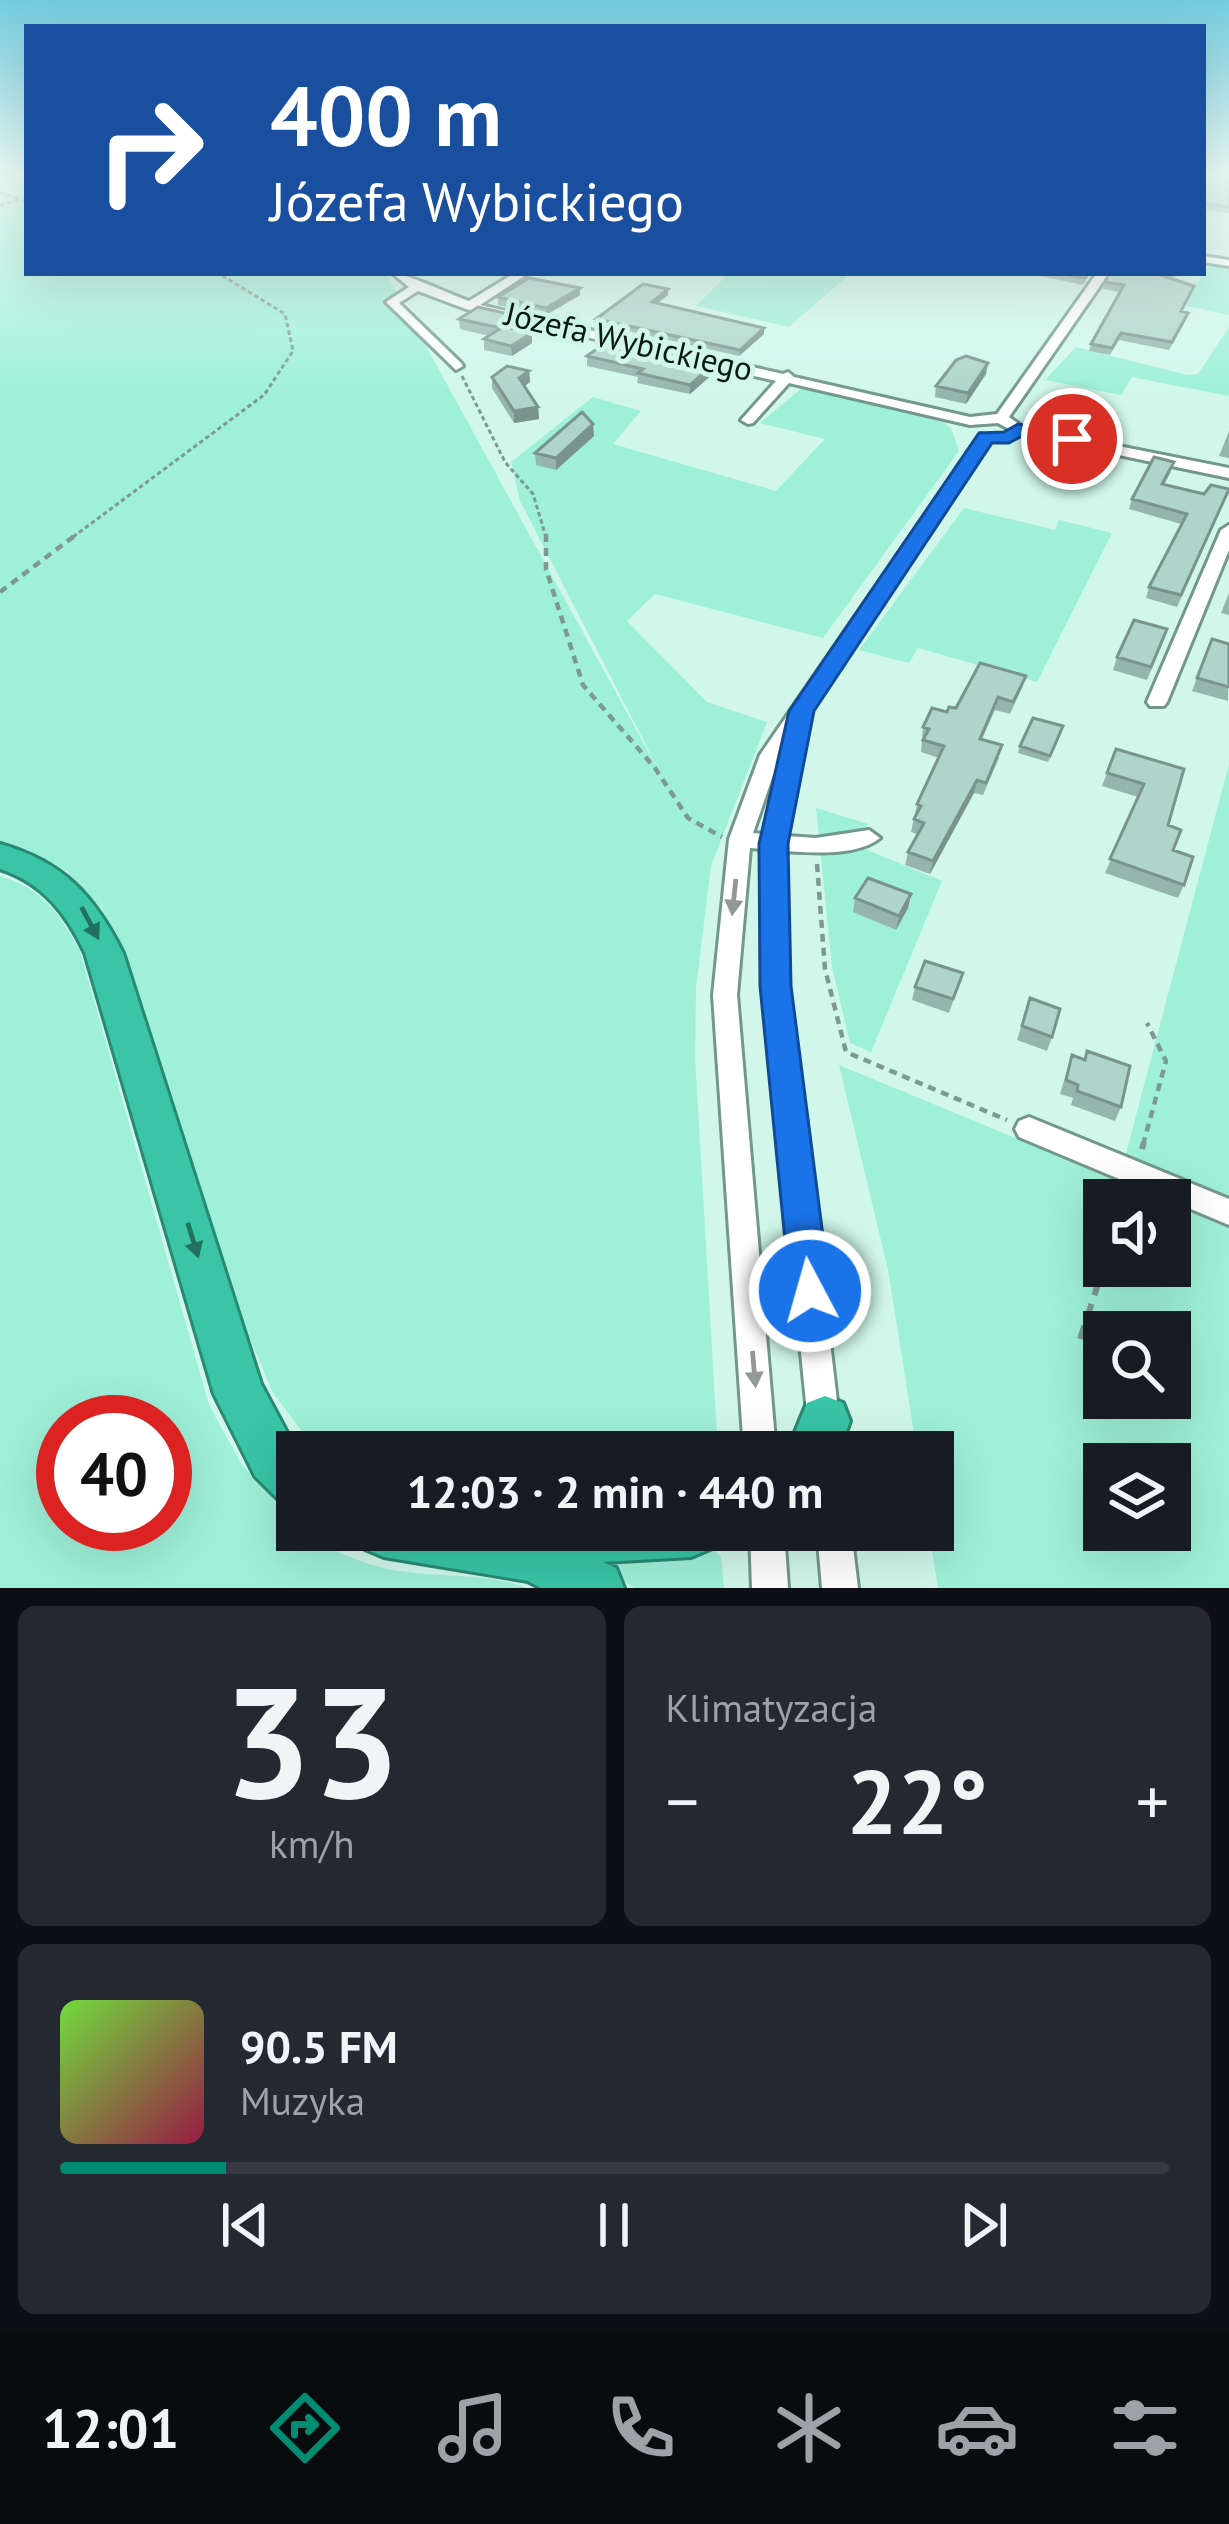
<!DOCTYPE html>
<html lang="pl">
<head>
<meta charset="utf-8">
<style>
  :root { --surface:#171b24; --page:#242831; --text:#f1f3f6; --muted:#9ea1a6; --line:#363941; --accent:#008b73 }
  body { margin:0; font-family:"PT Sans",sans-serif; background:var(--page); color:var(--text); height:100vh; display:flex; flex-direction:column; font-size:45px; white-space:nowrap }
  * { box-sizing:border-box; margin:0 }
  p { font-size:39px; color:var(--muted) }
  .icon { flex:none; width:66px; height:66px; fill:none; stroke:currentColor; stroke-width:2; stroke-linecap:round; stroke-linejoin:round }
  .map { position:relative; height:1588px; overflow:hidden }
  .sheet { display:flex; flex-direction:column; gap:18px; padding:18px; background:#0d0f14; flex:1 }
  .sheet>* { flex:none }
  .hud { position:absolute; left:24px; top:24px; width:1182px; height:252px; border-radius:0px; box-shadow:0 12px 48px #0002; background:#1a4fa0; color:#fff; overflow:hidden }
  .buttons { position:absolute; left:1083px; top:1179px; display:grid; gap:24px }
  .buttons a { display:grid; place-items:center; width:108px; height:108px; border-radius:0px; background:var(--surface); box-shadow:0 12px 48px #0002; font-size:60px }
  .speed { position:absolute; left:36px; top:1395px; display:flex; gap:24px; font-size:60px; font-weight:700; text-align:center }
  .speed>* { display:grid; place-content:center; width:156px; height:156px; border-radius:50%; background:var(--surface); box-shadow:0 12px 48px #0002; line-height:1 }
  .speed .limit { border:18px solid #d22; background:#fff; color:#111 }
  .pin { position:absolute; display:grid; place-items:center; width:102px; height:102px; color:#fff; margin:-51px; border:6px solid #fff; border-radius:50%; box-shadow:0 3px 12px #0007 }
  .me { position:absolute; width:132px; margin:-66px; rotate:354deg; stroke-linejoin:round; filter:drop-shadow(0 0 9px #0008) }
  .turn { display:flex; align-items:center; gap:42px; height:252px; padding:0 48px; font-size:54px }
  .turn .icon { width:156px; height:156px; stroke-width:2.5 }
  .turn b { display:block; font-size:84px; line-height:102px }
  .big { font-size:90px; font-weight:700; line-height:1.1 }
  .sheet .card { flex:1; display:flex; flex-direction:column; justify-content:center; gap:18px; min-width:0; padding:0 42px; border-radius:18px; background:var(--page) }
  .sheet .dial { align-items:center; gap:0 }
  .dial b { font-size:156px; line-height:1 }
  .song { display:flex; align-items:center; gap:36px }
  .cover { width:144px; height:144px; border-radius:18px; background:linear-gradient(135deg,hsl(100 70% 55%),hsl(340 70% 35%)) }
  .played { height:12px; border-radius:6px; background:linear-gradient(90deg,var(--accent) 15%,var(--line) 15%) }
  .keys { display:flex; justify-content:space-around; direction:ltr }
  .heat { display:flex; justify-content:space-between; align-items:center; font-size:66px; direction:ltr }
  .sheet .tiles { flex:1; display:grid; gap:18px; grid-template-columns:1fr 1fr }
  .card:last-child { grid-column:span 2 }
  .trip { position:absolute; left:276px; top:1431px; width:678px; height:120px; border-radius:0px; background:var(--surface); box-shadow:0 12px 48px #0002; font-weight:700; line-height:120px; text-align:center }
  .dock { display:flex; height:192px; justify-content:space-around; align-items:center; background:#090b0e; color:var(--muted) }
  .dock .icon { width:84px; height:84px }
  .dock .selected { color:var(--accent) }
  .dock b { font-size:54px; color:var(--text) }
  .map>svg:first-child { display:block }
  .green { fill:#9ff0d9; fill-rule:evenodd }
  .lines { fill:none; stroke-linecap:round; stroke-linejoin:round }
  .minor-casing { stroke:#74978d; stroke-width:6 }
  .highway-casing { stroke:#298974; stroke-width:6 }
  .path-far2 { stroke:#7d9991; stroke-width:3; stroke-dasharray:4.5 3; stroke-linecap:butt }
  .path-far1 { stroke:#7d9991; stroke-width:4.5; stroke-dasharray:8 6; stroke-linecap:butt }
  .path { stroke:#7d9991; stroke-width:6; stroke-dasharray:14 9; stroke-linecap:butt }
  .minor { fill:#fff; fill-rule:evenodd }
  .highway { fill:#39c5a6; fill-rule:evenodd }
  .wall { fill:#96b6ad }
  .shaded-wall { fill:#7a948d }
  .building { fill:#afd4c9; stroke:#7a948d; stroke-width:3 }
  .oneway { fill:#929896 }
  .oneway2 { fill:#22705e }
  .route { fill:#1a73e8; stroke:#114b97; stroke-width:3 }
  .labels { text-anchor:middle; stroke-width:10; stroke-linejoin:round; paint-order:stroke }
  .far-street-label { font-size:33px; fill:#0c1a16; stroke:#d1f7eb }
</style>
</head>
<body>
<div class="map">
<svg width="1229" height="1588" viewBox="0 0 1229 1588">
  <rect width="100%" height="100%" fill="#d1f7eb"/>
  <path class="green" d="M0,173H27V273H386L665,782L520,501L511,462L593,397L641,411L613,444L776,491L825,439L760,423L803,387L939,419L951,428L959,451L823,638L655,594L627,621L707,702L767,722L711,866L696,988L695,1057L718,1452H318L273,1393L236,1306L128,974L102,909L66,871L43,859L0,847Z
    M1209,265L1229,268V315L1183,305Z
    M729,273H851L789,327L696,306Z
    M1229,327V396L1132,377L1121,395L1045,380L1076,347L1187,375L1198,374Z
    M964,508L1055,530L1059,520L1112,533L1037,682L918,648L909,663L859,650Z
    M1229,764V1199L1125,1157Z
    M816,808L868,824L858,834L865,849L942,881L871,1052L850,1043L832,967Z
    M0,876C42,888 60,914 80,951L209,1405L242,1465L297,1523V1530C311,1531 317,1542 330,1548C346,1556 366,1564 384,1568C430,1579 484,1571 527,1588H0ZM63,1422H165V1524H63Z
    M839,1065L1166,1200H1104V1266H1170V1202L1229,1227V1588H938L929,1530H933V1452H917L888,1270ZM1104,1332H1170V1398H1104ZM1104,1464H1170V1530H1104Z
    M714,1549L721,1557L724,1588H634L588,1555L590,1551Z"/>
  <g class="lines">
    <g class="minor-casing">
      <path id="minor" d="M1203,256L1229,260V266L1203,262Z
        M392,273C406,273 451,295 469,301L515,273H529L480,305L783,374L788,372L794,377L970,417L997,414L1097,273H1109L1009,417L1023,427L1229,468V478L1018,434L998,423L970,425L789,383L753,423L748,424L741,420L776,381L466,309L418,291L399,303L461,363L463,366L456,370L386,302L409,287Z
        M981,434L993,437L804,719L809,724L787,836L816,838L869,830L880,838C858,856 813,853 785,851L788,986L843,1452H811L764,986L763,849L750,848L737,995L776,1452H744L713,995L729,839L760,755ZM783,750L765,834L753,833L780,755Z
        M1229,525V550L1167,702L1164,706H1150L1147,702L1221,530Z
        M1029,1117L1229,1199V1225L1019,1137L1015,1129L1019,1121Z
        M750,1530H784L788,1588H752Z
        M817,1530H851L858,1588H822Z"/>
    </g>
    <g class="highway-casing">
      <path id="highway" d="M0,844C63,862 94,895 123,953L261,1384L291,1440L305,1452H297V1506L278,1499L255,1476L214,1394L85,953C67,914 43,883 0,869Z
        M825,1396L843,1403L850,1421L839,1452H787L807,1403Z
        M357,1530H718L710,1549L691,1557L603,1562L616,1568L624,1588H541L528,1581L384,1557L365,1549Z"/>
    </g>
    <path class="path-far2" d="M0,192L27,202
      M0,205L18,200
      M462,376L505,462L533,494L546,537
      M73,537L264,395L293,351L285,314L218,273"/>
    <path class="path-far1" d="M546,534V569L583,685L655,768L688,818L722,837
      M0,592L77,534
      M817,864L825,969L846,1052L1007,1120
      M1143,1145L1166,1061L1147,1023"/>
    <path class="path" d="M1142,1149L1144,1142
      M1080,1339L1104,1266"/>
    <use href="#minor" class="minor"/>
    <use href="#highway" class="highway"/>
  </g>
  <path class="wall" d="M1203,173H1229V213L1203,209Z
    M1027,273H1091L1083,285Z
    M1109,273H1182L1170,279L1194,286L1182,312L1188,313L1186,320L1169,350L1119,340L1110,355L1089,351L1091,344L1120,292L1103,289Z
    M580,295L546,315L498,305V297Z
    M668,295L658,303L764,334L739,356L596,324V319Z
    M526,318L527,328L522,331L532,333V343L512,356L484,350V339L489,336L460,329L459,319Z
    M587,356L715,372L690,394L637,383L638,377L587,366Z
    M529,371L530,382L524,386L538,407L539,419L514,423L492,388V377Z
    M986,374L966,404L935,397L936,386Z
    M1099,417L1088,435L1065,431L1067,425Z
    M593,424L594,436L556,470L536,465L535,453Z
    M1229,431V458L1219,456Z
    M1052,444L1093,454L1078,488L1053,482L1062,459L1049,456Z
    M1171,472L1164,485L1204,494L1229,492L1177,607L1146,598L1149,587L1181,524L1129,509L1132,499Z
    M1229,593V615L1221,613Z
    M1212,639L1229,644L1228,701L1192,691Z
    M1163,642L1147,680L1113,670L1117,657Z
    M1026,676L1022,688L1010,714L995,710L982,739L999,758L983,795L974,793L930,874L905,865L908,852L917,834L911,832L917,804L939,758L921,752L923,727L947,712Z
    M1061,733L1048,762L1018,753L1020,746Z
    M1116,749L1184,769L1168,825L1184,885L1178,898L1105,873L1138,797L1102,786Z
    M911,894L908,908L896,930L853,912L855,898Z
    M963,973L949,1013L912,1000L915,987Z
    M1030,998L1052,1037L1047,1051L1017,1040Z
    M1087,1051L1121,1107L1115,1121L1071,1105L1073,1098L1060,1094L1072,1055L1084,1059Z"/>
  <path class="shaded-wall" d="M580,288V295L546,315V308Z
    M668,289V295L652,307V302Z
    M526,318L527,328L510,338V328Z
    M764,328V334L739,356L740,350Z
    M532,333V343L512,356L511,346Z
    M716,362L715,372L690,394V385Z
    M988,363L986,374L966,404L968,393Z
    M529,371L530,382L520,390L519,378Z
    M538,407L539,419L514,423V411Z
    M593,424L594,436L556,470V458Z
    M1096,442L1093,454L1078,488L1081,475Z
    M977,780L974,793L930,874L933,861Z
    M911,894L908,908L896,930L899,916Z"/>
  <path class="building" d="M1203,173H1229V207L1203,203Z
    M1060,273H1088L1084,278Z
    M1109,273H1170L1163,276L1194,286L1181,311L1188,313L1172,342L1121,333L1112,348L1091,344L1124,285L1105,282Z
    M529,278L580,288L546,308L498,297Z
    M643,284L668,289L652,302L764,328L740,350L596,319Z
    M478,307L526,318L510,328L532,333L511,346L484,339L501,328L459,319Z
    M612,338L716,362L690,385L638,373L643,369L587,356Z
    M966,356L988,363L968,393L936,386L956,360Z
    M507,366L529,371L519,378L538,407L514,411L492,377Z
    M1079,406L1101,411L1090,429L1067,425Z
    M582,412L593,424L556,458L535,453Z
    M1058,435L1096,442L1081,475L1056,470L1068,447L1052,444Z
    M1154,457L1174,462L1162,484L1204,494L1211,485L1229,489L1181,595L1149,587L1187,514L1132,499Z
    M1134,620L1167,629L1151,667L1117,657Z
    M1212,639L1229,644V687L1197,678Z
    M980,663L1026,676L1013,702L998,697L980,739L1002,745L986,783L977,780L933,861L908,852L924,823L914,819L921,806L917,804L944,746L923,740L929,729L923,727L932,708L947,712L949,707L956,708Z
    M1033,718L1063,726L1050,756L1020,746Z
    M1116,749L1184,769L1168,825L1181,830L1173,850L1193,857L1184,885L1110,859L1144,784L1107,773Z
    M868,878L911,894L899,916L855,898Z
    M925,961L963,973L953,999L915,987Z
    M1030,998L1060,1009L1052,1037L1022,1026Z
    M1087,1051L1130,1066L1121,1107L1077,1091L1078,1085L1066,1080L1072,1055L1085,1060Z"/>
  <defs><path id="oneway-solid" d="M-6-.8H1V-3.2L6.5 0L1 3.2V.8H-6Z" transform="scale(3)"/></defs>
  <g class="oneway">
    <use href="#oneway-solid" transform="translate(734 897) rotate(96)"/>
    <use href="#oneway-solid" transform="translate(754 1369) rotate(85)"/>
  </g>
  <g class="oneway2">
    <use href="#oneway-solid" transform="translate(90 923) rotate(62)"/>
    <use href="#oneway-solid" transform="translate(193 1240) rotate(73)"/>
  </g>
  <linearGradient id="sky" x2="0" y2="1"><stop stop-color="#74ccde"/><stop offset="0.44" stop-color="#eafbf6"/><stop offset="1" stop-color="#eafbf6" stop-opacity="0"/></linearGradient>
  <rect width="1229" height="395" fill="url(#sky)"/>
  <path class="route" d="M1018,424L1082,439L1072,445L1022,436L1009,443H992L814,711L788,844L791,986L830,1291L824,1304L810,1310L796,1304L790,1291L760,986L759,844L789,711L979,433L1004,432Z"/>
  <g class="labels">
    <g class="far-street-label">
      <text transform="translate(629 341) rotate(13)" y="12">Józefa Wybickiego</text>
    </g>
  </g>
</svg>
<div class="buttons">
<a><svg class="icon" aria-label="sound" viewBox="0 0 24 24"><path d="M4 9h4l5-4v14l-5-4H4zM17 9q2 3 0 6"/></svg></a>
<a><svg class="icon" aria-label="search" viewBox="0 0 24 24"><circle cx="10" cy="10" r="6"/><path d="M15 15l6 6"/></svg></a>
<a><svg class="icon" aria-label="layers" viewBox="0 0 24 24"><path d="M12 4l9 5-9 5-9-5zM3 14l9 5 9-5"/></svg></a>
</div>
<div class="speed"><div class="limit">40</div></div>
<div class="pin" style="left:1072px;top:439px;background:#d93025"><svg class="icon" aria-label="arrive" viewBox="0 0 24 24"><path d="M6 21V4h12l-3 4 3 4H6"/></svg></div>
<svg class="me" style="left:810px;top:1291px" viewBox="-20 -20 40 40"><circle r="17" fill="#1a73e8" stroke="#fff" stroke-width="3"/><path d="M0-11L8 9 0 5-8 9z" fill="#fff"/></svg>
<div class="trip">12:03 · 2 min · 440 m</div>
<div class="hud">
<div class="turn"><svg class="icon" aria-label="right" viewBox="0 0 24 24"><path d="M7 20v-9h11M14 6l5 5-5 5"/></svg><div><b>400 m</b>Józefa Wybickiego</div></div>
</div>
</div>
<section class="sheet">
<div class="tiles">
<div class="card dial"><b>33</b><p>km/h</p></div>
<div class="card"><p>Klimatyzacja</p>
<div class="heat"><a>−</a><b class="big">22°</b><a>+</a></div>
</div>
<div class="card">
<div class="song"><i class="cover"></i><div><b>90.5 FM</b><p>Muzyka</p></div></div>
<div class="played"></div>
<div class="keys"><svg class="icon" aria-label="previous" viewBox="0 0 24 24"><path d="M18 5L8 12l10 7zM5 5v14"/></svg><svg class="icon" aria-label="pause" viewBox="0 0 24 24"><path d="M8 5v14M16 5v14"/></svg><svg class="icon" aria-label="next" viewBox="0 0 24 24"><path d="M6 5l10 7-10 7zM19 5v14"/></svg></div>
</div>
</div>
</section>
<nav class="dock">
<b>12:01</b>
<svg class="icon selected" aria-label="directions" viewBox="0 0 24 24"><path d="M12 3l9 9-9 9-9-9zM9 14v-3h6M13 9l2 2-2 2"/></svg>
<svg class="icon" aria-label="music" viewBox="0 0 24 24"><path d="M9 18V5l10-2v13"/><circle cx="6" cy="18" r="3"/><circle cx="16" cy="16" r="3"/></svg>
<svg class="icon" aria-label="phone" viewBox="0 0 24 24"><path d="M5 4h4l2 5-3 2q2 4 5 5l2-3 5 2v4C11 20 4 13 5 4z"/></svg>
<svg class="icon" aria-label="climate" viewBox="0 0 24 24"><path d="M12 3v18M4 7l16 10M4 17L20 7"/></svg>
<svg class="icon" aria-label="car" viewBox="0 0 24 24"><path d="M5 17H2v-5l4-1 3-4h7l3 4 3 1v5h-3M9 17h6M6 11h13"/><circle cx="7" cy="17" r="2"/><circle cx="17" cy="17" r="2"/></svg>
<svg class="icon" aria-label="filters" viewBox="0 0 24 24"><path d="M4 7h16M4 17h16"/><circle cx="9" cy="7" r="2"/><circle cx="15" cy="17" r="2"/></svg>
</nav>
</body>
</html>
